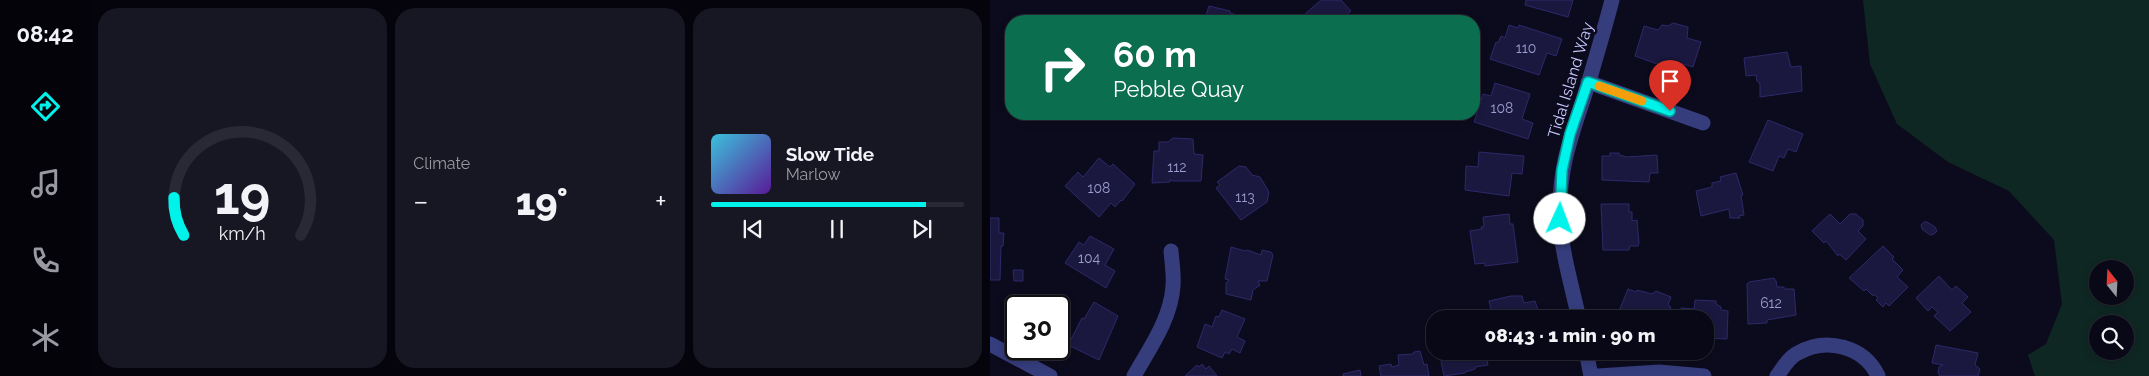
<!DOCTYPE html>
<html lang="en">
<head>
<meta charset="utf-8">
<style>
  :root { --surface:#090816; --page:#171623; --text:#f1f3f6; --muted:#999aa1; --line:#292935; --accent:#00f3ea }
  body { margin:0; font-family:Raleway,sans-serif; background:var(--page); color:var(--text); height:100vh; display:flex; flex-direction:column; font-size:19px; white-space:nowrap }
  * { box-sizing:border-box; margin:0 }
  p { font-size:16px; color:var(--muted) }
  .icon { flex:none; width:28px; height:28px; fill:none; stroke:currentColor; stroke-width:2; stroke-linecap:round; stroke-linejoin:round }
  .map { position:relative; flex:1; overflow:hidden }
  .panel { display:flex; flex-direction:column; gap:8px; padding:8px; background:#05040c; width:900px }
  .panel>* { flex:none }
  .hud { position:absolute; left:15px; top:15px; width:475px; height:105px; border-radius:20px; box-shadow:0 2px 8px #0003,0 0 0 1px var(--line); background:#0b6e4f; color:#fff; overflow:hidden }
  .needle { width:32px; rotate:342deg }
  .controls { position:absolute; left:1099px; top:260px; display:grid; gap:10px }
  .controls a { display:grid; place-items:center; width:45px; height:45px; border-radius:50%; background:var(--surface); box-shadow:0 2px 8px #0003,0 0 0 1px var(--line); font-size:25px }
  .speed { position:absolute; left:15px; top:295px; display:flex; gap:10px; font-size:25px; font-weight:700; text-align:center }
  .speed>* { display:grid; place-content:center; width:65px; height:65px; border-radius:50%; background:var(--surface); box-shadow:0 2px 8px #0003,0 0 0 1px var(--line); line-height:1 }
  .speed .limit { border:2px solid #111; border-radius:8px; background:#fff; color:#111 }
  .pin { position:absolute; display:grid; place-items:center; width:42px; height:42px; color:#fff; margin:-51px -21px; border-radius:50% 50% 50% 0; rotate:-45deg; box-shadow:0 0 5px #0007 }
  .pin .icon { rotate:45deg }
  .me { position:absolute; width:55px; margin:-28px; rotate:2deg; stroke-linejoin:round; filter:drop-shadow(0 0 4px #0008) }
  .turn { display:flex; align-items:center; gap:18px; height:105px; padding:0 25px; font-size:22px }
  .turn .icon { width:65px; height:65px; stroke-width:2.5 }
  .turn b { display:block; font-size:35px; line-height:42px }
  .big { font-size:38px; font-weight:800; line-height:1.1 }
  .panel .widget { flex:1; display:flex; flex-direction:column; justify-content:center; gap:8px; min-width:0; padding:0 18px; border-radius:20px; background:var(--page) }
  .panel .dial { align-items:center; gap:0 }
  .dial svg { height:130px; overflow:visible; fill:none; stroke:var(--line); stroke-width:7; stroke-linecap:round; text-anchor:middle }
  .dial text { fill:var(--text); stroke:none }
  .song { display:flex; align-items:center; gap:15px }
  .cover { width:60px; height:60px; border-radius:8px; background:linear-gradient(135deg,hsl(190 70% 55%),hsl(270 70% 35%)) }
  .played { height:5px; border-radius:2px; background:linear-gradient(90deg,var(--accent) 85%,var(--line) 85%) }
  .keys { display:flex; justify-content:space-around; direction:ltr }
  .heat { display:flex; justify-content:space-between; align-items:center; font-size:28px; direction:ltr }
  .panel .tiles { flex:1; display:grid; gap:8px; grid-template-columns:repeat(3,1fr) }
  .trip { position:absolute; left:436px; top:310px; width:288px; height:50px; border-radius:20px; background:var(--surface); box-shadow:0 2px 8px #0003,0 0 0 1px var(--line); font-weight:800; line-height:50px; text-align:center }
  main { display:flex; flex:1; min-height:0 }
  .tab-bar { display:flex; flex-direction:column; width:90px; justify-content:space-around; align-items:center; background:#040309; color:var(--muted) }
  .tab-bar .icon { width:35px; height:35px }
  .tab-bar .on { color:var(--accent) }
  .tab-bar b { font-size:22px; color:var(--text) }
  .map>svg:first-child { display:block }
  .green { fill:#0f2723; fill-rule:evenodd }
  .building { fill:#1a183e; stroke:#2d296a }
  .lines { fill:none; stroke-linecap:round; stroke-linejoin:round }
  .minor { stroke:#363d7d; stroke-width:15 }
  .route-casing { stroke:#009e98; stroke-width:12 }
  .route { stroke:#00f3ea; stroke-width:9 }
  .slow { stroke:#f59e0b; stroke-width:9 }
  .labels { text-anchor:middle; stroke-width:5; stroke-linejoin:round; paint-order:stroke }
  .number-label { font-size:14px; fill:#9c9dcf }
  .street-label { font-size:16px; fill:#c8c9ff; stroke:#0c0b1d }
</style>
</head>
<body>
<main>
<nav class="tab-bar">
<b>08:42</b>
<svg class="icon on" aria-label="directions" viewBox="0 0 24 24"><path d="M12 3l9 9-9 9-9-9zM9 14v-3h6M13 9l2 2-2 2"/></svg>
<svg class="icon" aria-label="music" viewBox="0 0 24 24"><path d="M9 18V5l10-2v13"/><circle cx="6" cy="18" r="3"/><circle cx="16" cy="16" r="3"/></svg>
<svg class="icon" aria-label="phone" viewBox="0 0 24 24"><path d="M5 4h4l2 5-3 2q2 4 5 5l2-3 5 2v4C11 20 4 13 5 4z"/></svg>
<svg class="icon" aria-label="climate" viewBox="0 0 24 24"><path d="M12 3v18M4 7l16 10M4 17L20 7"/></svg>
</nav>
<section class="panel">
<div class="tiles">
<div class="widget dial"><svg viewBox="0 0 100 80">
<path d="M14 69A42 42 0 1 1 86 69"/>
<path d="M14 69A42 42 0 0 1 8 46" stroke="#00f3ea"/>
<text x="50" y="56" font-size="32" font-weight="700">19</text>
<text x="50" y="72" font-size="11">km/h</text>
</svg></div>
<div class="widget"><p>Climate</p>
<div class="heat"><a>−</a><b class="big">19°</b><a>+</a></div>
</div>
<div class="widget">
<div class="song"><i class="cover"></i><div><b>Slow Tide</b><p>Marlow</p></div></div>
<div class="played"></div>
<div class="keys"><svg class="icon" aria-label="previous" viewBox="0 0 24 24"><path d="M18 5L8 12l10 7zM5 5v14"/></svg><svg class="icon" aria-label="pause" viewBox="0 0 24 24"><path d="M8 5v14M16 5v14"/></svg><svg class="icon" aria-label="next" viewBox="0 0 24 24"><path d="M6 5l10 7-10 7zM19 5v14"/></svg></div>
</div>
</div>
</section>
<div class="map">
<svg width="1159" height="376" viewBox="0 0 1159 376">
  <rect width="100%" height="100%" fill="#0c0b1d"/>
  <path class="green" d="M873,0H1159V376H1045L1038,355L1056,344L1072,304L1064,240L1019,191L958,162L907,124L880,64ZM1108,269H1135V296H1108ZM1108,324H1135V351H1108Z"/>
  <path class="building" d="M331,0H351L361,11L349,21H307Z
    M536,0H583L578,17L535,5Z
    M219,6L240,11V13L266,20L265,21H214Z
    M683,23L698,27L697,38L711,42L703,67L686,62L684,67L671,63L670,65L645,56L654,26L668,30L672,25L678,26Z
    M519,25L528,28L529,25L572,39L566,56L557,53L549,75L500,59L506,42L508,43L511,36L515,38Z
    M797,52L801,67L811,66L812,91L770,97V84L767,81L766,75L756,76L754,58Z
    M505,83L540,94L532,119L543,123L538,139L484,122L493,94L501,96Z
    M778,120L813,134L806,152L798,149L794,158L789,156L783,171L759,162Z
    M183,138L203,139L204,154L213,155L211,181H182L180,179V182L162,183L164,151H169V142H178Z
    M489,152L534,156L532,174L522,173L519,196L475,190L476,166L488,167Z
    M620,153H629V155L637,157L667,155L668,173H660L659,182L612,180V156H620Z
    M109,158L120,167L123,164L145,184L132,201L131,200L125,207L121,203L109,217L75,186L88,172L93,177Z
    M249,166L256,167L262,175L270,177L279,192L277,202L251,220L226,188L230,185L227,182Z
    M746,173L753,195H751L754,215L749,216L750,218H740L739,209L711,216L706,191L722,187V183L731,181L730,177Z
    M611,204H639V212H642V221L647,220L649,243L648,246H640L639,250H613Z
    M519,214L520,224H523L528,262L495,266V263L485,264L480,231L492,229L491,227H494L493,217Z
    M840,214L850,224L860,214H866L873,220V226L868,231L876,239L856,260L849,254L848,256L836,241L834,243L822,231Z
    M0,218H9V233H14L13,246H11L10,280H0Z
    M934,222H937L945,227L947,231L944,234L940,235L932,229L931,225Z
    M100,236L124,249L115,265L125,271L116,288L75,263L89,242L94,245Z
    M893,246L904,257L902,259L913,270L907,277L918,287L899,306L896,303L893,307L886,300L888,298L884,294L883,296L876,289L874,291L859,278Z
    M241,247L255,251L257,250L271,255L272,250L281,252L283,255L277,281H268L270,285L263,290L261,300L236,294V283L239,280L235,279Z
    M23,270H33V281H24Z
    M949,276L962,290L966,286L978,297L972,303L981,312L960,331L944,316L948,312L942,307L938,311L926,298Z
    M784,278L786,281L787,287H794V289H804L806,315L777,320V323L758,324L757,284L759,282Z
    M638,289L646,292L647,290L662,294L666,291L681,297L678,305L681,307L676,319H635L627,316Z
    M521,296H532L534,303L545,301L551,319H503L499,301Z
    M705,300L726,301V304L731,307V310L738,311L737,339L718,338V335H715V319H691V308L704,309Z
    M104,302L128,316L109,360L78,345L92,318L94,319Z
    M232,310L255,319L247,337L255,341L250,353L242,349L239,354L235,352L232,358L207,347L215,324L222,327L226,316L229,317Z
    M946,345L988,353L985,365L990,369L988,376H950L948,373L949,367L953,365L942,363Z
    M430,351L434,365L437,364L439,376H391L389,366L401,364L402,367L409,365L408,355L423,354L424,352Z
    M449,351H495L498,365L485,367V369L475,372V373L454,376Z
    M212,364L216,369L219,366L227,376H195L207,365L209,367Z
    M370,370L371,376H353V374Z"/>
  <g class="lines">
    <path class="minor" d="M598,82L713,123
      M589,319C582,286 571,251 570,218C568,163 584,131 599,81C607,54 615,27 622,0
      M0,344L60,376
      M596,351L601,376
      M144,376C159,349 181,319 183,286C184,275 182,263 181,251
      M608,376L669,372L714,376
      M787,376C793,368 799,357 808,353C836,337 874,346 888,376"/>
  </g>
  <g class="lines">
    <g class="route-casing">
      <path id="route" d="M570,219L572,170L580,134L598,82L680,111"/>
    </g>
    <use href="#route" class="route"/>
    <path class="slow" d="M609,86L652,101"/>
  </g>
  <g class="labels">
    <g class="number-label">
      <text x="536" y="53">110</text>
      <text x="512" y="113">108</text>
      <text x="187" y="172">112</text>
      <text x="109" y="193">108</text>
      <text x="255" y="202">113</text>
      <text x="99" y="263">104</text>
      <text x="781" y="308">612</text>
    </g>
    <g class="street-label">
      <text transform="translate(580 80) rotate(-73)" y="6">Tidal Island Way</text>
    </g>
  </g>
</svg>
<div class="controls">
<a><svg class="needle" viewBox="-14 -14 28 28"><path d="M0-13l5 13h-10z" fill="#e53935"/><path d="M0 13l5-13h-10z" fill="#999aa1"/></svg></a>
<a><svg class="icon" aria-label="search" viewBox="0 0 24 24"><circle cx="10" cy="10" r="6"/><path d="M15 15l6 6"/></svg></a>
</div>
<div class="speed"><div class="limit">30</div></div>
<div class="pin" style="left:680px;top:111px;background:#d93025"><svg class="icon" aria-label="arrive" viewBox="0 0 24 24"><path d="M6 21V4h12l-3 4 3 4H6"/></svg></div>
<svg class="me" style="left:570px;top:219px" viewBox="-20 -20 40 40"><circle r="19" fill="#fff"/><path d="M0-13L10 11 0 6-10 11z" fill="#00f3ea"/></svg>
<div class="trip">08:43 · 1 min · 90 m</div>
<div class="hud">
<div class="turn"><svg class="icon" aria-label="right" viewBox="0 0 24 24"><path d="M7 20v-9h11M14 6l5 5-5 5"/></svg><div><b>60 m</b>Pebble Quay</div></div>
</div>
</div>
</main>
</body>
</html>
